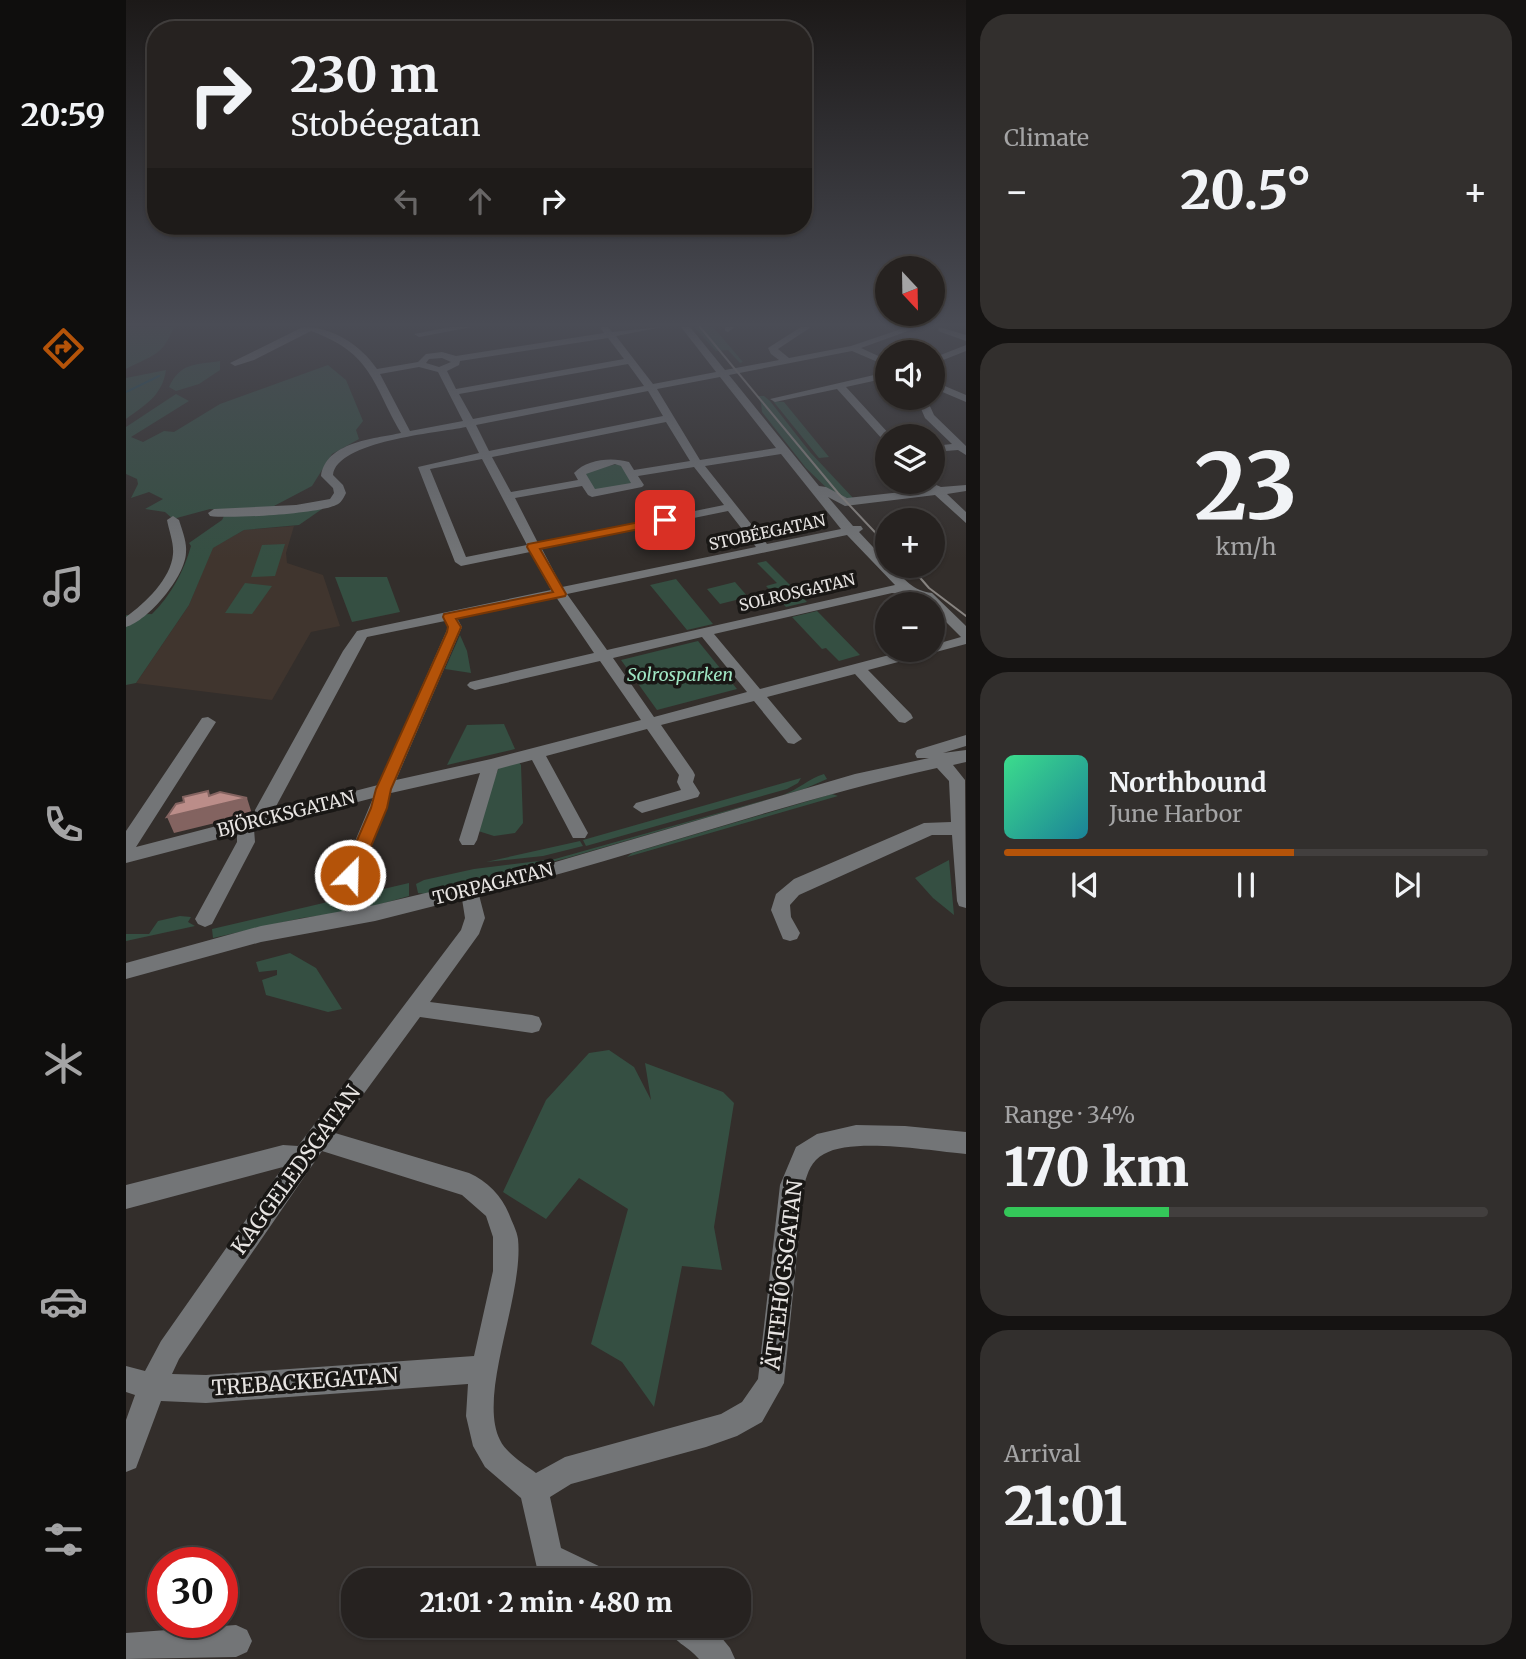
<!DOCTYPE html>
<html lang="en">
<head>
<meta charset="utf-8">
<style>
  :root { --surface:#262220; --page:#322f2d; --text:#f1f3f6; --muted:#a4a4a5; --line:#423f3e; --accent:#b45309 }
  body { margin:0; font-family:Merriweather,serif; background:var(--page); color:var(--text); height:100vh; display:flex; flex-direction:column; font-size:26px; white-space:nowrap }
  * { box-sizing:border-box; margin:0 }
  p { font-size:23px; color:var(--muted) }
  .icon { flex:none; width:38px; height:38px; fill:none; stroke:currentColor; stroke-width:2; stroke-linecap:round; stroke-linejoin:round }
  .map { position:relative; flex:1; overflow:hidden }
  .panel { display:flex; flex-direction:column; gap:14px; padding:14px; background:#151312; width:560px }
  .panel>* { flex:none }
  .guide { position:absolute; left:21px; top:21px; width:665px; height:214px; border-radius:28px; box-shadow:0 2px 5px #0004,0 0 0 2px var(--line); background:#262220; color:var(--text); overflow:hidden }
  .needle { width:46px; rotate:158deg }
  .controls { position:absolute; left:749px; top:256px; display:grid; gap:14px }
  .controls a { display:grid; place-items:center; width:70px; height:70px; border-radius:50%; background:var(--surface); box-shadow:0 2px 5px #0004,0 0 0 2px var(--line); font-size:35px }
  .speed { position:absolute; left:21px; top:1547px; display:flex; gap:14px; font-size:35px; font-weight:700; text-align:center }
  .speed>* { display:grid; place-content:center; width:91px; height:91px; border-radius:50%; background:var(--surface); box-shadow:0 2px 5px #0004,0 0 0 2px var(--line); line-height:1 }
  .speed .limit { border:10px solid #d22; background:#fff; color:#111 }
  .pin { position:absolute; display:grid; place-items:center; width:60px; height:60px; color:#fff; margin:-30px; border-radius:14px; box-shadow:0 4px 10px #0006 }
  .me { position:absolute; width:77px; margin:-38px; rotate:23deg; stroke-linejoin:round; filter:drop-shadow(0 0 5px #0008) }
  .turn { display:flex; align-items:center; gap:24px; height:147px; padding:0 28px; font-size:32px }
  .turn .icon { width:91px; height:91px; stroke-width:2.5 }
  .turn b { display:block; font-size:49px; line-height:60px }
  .lanes { display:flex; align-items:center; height:66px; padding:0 28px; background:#0003; justify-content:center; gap:35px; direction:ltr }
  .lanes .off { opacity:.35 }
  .big { font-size:52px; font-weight:800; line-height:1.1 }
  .panel .tile { flex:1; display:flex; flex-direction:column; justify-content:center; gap:10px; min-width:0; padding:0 24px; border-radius:28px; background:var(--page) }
  .panel .dial { align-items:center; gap:0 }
  .dial b { font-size:91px; line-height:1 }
  .song { display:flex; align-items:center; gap:21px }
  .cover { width:84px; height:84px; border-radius:10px; background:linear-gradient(135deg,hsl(150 70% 55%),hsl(190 70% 35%)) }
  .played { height:7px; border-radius:4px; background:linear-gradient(90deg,var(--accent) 60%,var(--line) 60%) }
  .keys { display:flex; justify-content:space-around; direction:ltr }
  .heat { display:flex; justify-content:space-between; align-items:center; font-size:38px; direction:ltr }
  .charge { height:10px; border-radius:5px; background:linear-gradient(90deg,#34c759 34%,var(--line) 0) }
  .trip { position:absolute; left:215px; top:1568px; width:410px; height:70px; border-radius:28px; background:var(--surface); box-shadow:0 2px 5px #0004,0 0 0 2px var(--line); font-weight:800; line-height:70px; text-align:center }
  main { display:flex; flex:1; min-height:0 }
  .menu { display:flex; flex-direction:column; width:126px; justify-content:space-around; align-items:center; background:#0f0e0d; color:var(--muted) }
  .menu .icon { width:49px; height:49px }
  .menu .active { color:var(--accent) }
  .menu b { font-size:32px; color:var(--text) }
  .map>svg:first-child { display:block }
  .built { fill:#40352e }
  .green { fill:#354f42 }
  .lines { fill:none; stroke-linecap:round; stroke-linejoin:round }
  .stream { stroke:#1d4e5a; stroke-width:2 }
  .minor { fill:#737577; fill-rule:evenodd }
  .tram { stroke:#888481; stroke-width:2 }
  .shaded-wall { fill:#836360 }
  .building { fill:#bb8d89; stroke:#836360; stroke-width:2 }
  .route { fill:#b45309; stroke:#753606; stroke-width:2 }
  .labels { text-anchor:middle; stroke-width:7; stroke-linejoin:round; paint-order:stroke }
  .far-street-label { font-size:16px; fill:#e7e4e2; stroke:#191715 }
  .park-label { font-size:18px; font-style:italic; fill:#9fe5c3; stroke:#191715 }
  .street-label { font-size:18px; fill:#e7e4e2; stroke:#191715 }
  .near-street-label { font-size:21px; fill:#e7e4e2; stroke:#191715 }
</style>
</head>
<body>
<main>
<nav class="menu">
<b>20:59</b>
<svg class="icon active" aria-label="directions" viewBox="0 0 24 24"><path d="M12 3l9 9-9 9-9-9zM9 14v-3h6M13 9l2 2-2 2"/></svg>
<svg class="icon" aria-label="music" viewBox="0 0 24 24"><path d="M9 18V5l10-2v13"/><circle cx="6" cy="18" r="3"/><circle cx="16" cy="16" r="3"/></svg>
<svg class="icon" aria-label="phone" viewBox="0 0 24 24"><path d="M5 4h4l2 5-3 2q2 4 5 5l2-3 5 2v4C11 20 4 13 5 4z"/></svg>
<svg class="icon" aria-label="climate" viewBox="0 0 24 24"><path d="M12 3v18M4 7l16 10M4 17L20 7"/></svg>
<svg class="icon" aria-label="car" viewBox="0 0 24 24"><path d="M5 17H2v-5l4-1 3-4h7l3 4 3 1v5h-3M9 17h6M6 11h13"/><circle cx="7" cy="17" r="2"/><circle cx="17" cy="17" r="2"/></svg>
<svg class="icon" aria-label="filters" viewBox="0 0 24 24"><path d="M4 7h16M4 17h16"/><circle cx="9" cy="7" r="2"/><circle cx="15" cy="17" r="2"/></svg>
</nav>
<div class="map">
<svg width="840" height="1659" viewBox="0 0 840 1659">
  <rect width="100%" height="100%" fill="#332e2b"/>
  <path class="built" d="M168,526L160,553L161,563L197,575L214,626L185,632L146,700L10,683L63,605L86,548L118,530Z"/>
  <path class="green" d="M0,327H48C36,357 26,355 0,369Z
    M568,327H587L617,362L614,363L602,350L590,351Z
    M94,361V370L73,384L50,391L43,387C55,362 69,365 94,361Z
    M202,365L220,380L237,421L230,430L233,439L206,454L186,486L148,506L155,510L196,509L173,525L118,530L87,548L63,605L10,683L0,685V615L26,614C45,595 58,571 65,546L63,543L96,520L99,514L95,510L84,509L47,519L39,512L19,509L37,499L23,492L5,498L12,484L11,479L0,474V427L50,394L63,401L5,437L17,442L38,431L48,432L94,404Z
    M40,370C36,396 20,404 0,419V378Z
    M631,396H638L644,401L684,452L728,499L709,496L680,468L636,412L635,403Z
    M647,401L658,402L703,457L693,458Z
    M491,464L497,467L507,480L505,484L468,490L458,472Z
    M159,544L149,576L125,577L136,545Z
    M640,561L681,602L660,607L640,586L651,583L631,563Z
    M209,577H261L274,612L226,622Z
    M550,579L587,624L561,630L524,585Z
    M609,582L622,597L594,604L581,589Z
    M119,583L146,586L126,614L99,613Z
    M691,611L695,615L734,655L713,661L700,648L696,649L666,617Z
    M334,635L341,651L345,673L319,669Z
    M572,641L611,689L531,710L495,660Z
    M378,724L389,749L321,765L341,725Z
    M392,761L395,765L397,823L389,833L368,836L349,830L373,767Z
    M698,774L701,779L678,789L441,858L299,894L292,893L290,884L298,880L348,869L429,859L657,795C673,789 682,779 698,774Z
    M675,778L672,783L661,789L460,846L457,840Z
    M706,794L712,796L501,857L506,853Z
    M454,841L457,846L417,856L360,862Z
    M823,860L828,915L807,898L789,878Z
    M283,883V896L230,911L176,918L87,938L86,929Z
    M54,916L65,917L62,922L69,926L0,941V934H23L32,921Z
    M164,953L190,968L216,1009L202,1012L140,995L136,980L151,975V970L133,972L130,962Z
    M483,1050L508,1067L525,1100L519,1063L597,1092L608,1103L588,1227L596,1270L556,1266L528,1407L496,1362L465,1344L502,1209L453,1178L420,1219L377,1192L420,1100L463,1053Z"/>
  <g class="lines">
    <path class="stream" d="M0,392L33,376"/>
    <path class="minor" d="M177,327C206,327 234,344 251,369L292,362L300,354L316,352L330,356L478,333L474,327H482L486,332L536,327L490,336L527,384L590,372L555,327H564L599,370L653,360L645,354L642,348L675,327H685L652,349L663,358L725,346L781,327H793L735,348L761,360V366L726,351L603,375L693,486L700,487L721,498L803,489L804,485L808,484L815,487L840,485V491L821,494L840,512V523L809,495L719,506L702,497L727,526H735L737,529L733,532L761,562V565H765C778,579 787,591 806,593L840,626V644L742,670L785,714L787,718L779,723L773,722L729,674L641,697L676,739L668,744L662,743L628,701L535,725L567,771L569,775L567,782L574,793L572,797L516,813L507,807L510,803L555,790L551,782L553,775L521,729L420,756L462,833L459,838H447L406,760L372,769L351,840L348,845H336L333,840L354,773L265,793L233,875L230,880H218L215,875L247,798L128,829L129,842L86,924L79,927L72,924L69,919L111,842V834L0,863V831L76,718L82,717L90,722L10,847L129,816V810L217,651L231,631L425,590L404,552L335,566L329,562L292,467L353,453L340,427C311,433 211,441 207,475L217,485L220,493C217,499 215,503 210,505C192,514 104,519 84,516L82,513L88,509L170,505L204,499L208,493L207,488L195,476C200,442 247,439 275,433C246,383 246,353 185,331L128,360L109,366L104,363ZM482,338L498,359L330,389L321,371L333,365L334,361ZM316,358L325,362L313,367L300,363L303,359ZM502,364L518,386L347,419L333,394ZM293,367L312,372L337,421L284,431L254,374ZM594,377L650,448L574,460L531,389ZM522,391L537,416L363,451L350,425ZM540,422L564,461L508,470L503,462C486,457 461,459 448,473L452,480L385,492L366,457ZM655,454L715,529L641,544L579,466ZM356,459L401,545L340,557L304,469ZM489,464L495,466L505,483L469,489L460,474ZM568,467L598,505L412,543L389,498L456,486L462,495L466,497L516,487L518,485L512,476ZM602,511L630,547L436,587L416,549ZM721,535L769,585L481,650L441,594ZM766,593C781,593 792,604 807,604V609L835,637L807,645V649H786L634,689L588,634ZM430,597L468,653L344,682L341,685L344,688L349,690L474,661L515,720L365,759L270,780L336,627L331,618ZM319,621L322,627L320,632L252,785L147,812L241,637ZM576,637L621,692L528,717L487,658Z
      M324,327H346L293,337L288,334Z
      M599,327H609L602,332L599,331Z
      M813,327L840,335V341L812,331Z
      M840,345V351L807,364V358Z
      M761,372V378L720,387L765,436H761V441L757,440L711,389L649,402L644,399Z
      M807,381L840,395V402L807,388Z
      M797,397H807L803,404L808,415L840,446V455L832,450L807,452V446L826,444L799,418L793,404Z
      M47,516L53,520C56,530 61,542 60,552C60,576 22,621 0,627V617C19,603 45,579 47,554C48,543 43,531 41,520Z
      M840,735V746L817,753L840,750V762L827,765L839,780L840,908L833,906L831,901L826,835H806L673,895L664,905L665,917L674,933L671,939L664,941L657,939L645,910L650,894L668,879L798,823L825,822L823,781L811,768C657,802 507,857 353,895L359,918L353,934L304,1002L406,1015L413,1017L416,1024L413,1031L406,1033L294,1017L209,1133L343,1173C361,1181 376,1196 383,1214C386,1222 391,1231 392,1239C398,1296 351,1395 374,1440C380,1453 398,1464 410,1473L439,1457L595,1414L616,1402L632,1379L654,1185L670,1147L691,1134L730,1125L779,1126L840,1132V1154C806,1151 727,1137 698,1154C685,1161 682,1172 678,1185L658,1383L636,1422L611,1436L580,1447L445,1484L424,1497L435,1548L479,1569L483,1580H436L411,1568L395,1498L359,1467L347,1446L340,1416L342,1384L80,1403L35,1401L10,1468L0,1472V1420L9,1395L0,1392V1366L19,1371L35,1341L157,1167L0,1209V1185L157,1145L172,1146L335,930L339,918L336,899L249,921L135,942L0,979V963L135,926L249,905L426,863L729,774L803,758H791L789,754L791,750ZM196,1151L336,1195L360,1216L367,1237V1271L348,1356L80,1375L46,1374L53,1359Z
      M110,1625L121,1630L126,1641L121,1652L110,1657L0,1659V1633Z
      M540,1626H586L604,1648L609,1659H573C562,1646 547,1642 540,1626Z"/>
    <path class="tram" d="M574,327L712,493L761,545
      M783,565L803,588L840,616"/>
  </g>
  <path class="shaded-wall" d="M82,791L88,806L121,798L126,814L48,833L41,817L83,796Z"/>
  <path class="building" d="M82,791L83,796L94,792L121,798L41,817L50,804L58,802L57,797Z"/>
  <linearGradient id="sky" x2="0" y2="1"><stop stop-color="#1c1918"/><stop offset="0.58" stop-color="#4a4c55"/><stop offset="1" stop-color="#4a4c55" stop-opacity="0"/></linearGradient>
  <rect width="840" height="559" fill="url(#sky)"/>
  <path class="route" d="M539,517L543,518V523L414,549L440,594L439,596L330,619L335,627L333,632L265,789L261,808L233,875L230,880H218L216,875L245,808L250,789L321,632L322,627L317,617L318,614L427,592L401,547L402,544Z"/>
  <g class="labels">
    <g class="far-street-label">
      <text transform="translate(641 532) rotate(-12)" y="6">STOBÉEGATAN</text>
      <text transform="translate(671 592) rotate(-13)" y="6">SOLROSGATAN</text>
    </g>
    <g class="park-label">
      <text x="554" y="681">Solrosparken</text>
    </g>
    <g class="street-label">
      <text transform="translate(160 814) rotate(-14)" y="6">BJÖRCKSGATAN</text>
      <text transform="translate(367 884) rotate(-14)" y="6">TORPAGATAN</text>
    </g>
    <g class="near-street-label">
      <text transform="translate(170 1170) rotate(-54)" y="7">KAGGELEDSGATAN</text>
      <text transform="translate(658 1275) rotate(-83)" y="7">ÄTTEHÖGSGATAN</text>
      <text transform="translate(179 1382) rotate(-4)" y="7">TREBACKEGATAN</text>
    </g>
  </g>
</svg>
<div class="controls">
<a><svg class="needle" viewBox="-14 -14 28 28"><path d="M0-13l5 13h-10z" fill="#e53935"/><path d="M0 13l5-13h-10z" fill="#a4a4a5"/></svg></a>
<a><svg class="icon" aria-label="sound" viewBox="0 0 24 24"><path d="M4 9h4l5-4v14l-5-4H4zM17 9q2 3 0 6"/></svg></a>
<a><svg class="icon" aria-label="layers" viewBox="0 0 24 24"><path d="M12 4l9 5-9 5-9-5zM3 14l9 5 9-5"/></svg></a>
<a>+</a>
<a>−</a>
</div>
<div class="speed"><div class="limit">30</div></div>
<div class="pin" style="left:539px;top:520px;background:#d93025"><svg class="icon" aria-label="arrive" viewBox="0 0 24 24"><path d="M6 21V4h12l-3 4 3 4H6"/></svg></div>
<svg class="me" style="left:224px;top:875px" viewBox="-20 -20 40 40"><circle r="17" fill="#b45309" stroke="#fff" stroke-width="3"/><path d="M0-11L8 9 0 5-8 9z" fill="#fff"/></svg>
<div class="trip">21:01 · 2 min · 480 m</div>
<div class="guide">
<div class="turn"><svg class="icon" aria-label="right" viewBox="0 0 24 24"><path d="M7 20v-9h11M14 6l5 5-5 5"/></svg><div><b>230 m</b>Stobéegatan</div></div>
<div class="lanes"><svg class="icon off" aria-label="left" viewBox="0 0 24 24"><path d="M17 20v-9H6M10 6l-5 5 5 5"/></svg><svg class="icon off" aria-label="ahead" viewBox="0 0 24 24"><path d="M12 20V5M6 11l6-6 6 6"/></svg><svg class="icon" aria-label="right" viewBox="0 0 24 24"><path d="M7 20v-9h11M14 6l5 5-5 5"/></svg></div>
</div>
</div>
<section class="panel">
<div class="tile"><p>Climate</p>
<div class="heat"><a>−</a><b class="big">20.5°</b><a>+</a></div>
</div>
<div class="tile dial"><b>23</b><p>km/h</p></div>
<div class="tile">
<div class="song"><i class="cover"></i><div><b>Northbound</b><p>June Harbor</p></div></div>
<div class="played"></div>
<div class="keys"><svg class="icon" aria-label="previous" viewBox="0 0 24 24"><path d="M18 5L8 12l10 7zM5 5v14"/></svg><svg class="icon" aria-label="pause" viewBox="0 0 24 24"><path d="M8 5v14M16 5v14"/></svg><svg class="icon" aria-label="next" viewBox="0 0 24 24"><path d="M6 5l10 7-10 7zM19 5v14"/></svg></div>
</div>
<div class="tile"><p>Range · 34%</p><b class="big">170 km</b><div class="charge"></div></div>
<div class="tile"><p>Arrival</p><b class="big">21:01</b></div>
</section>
</main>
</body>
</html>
